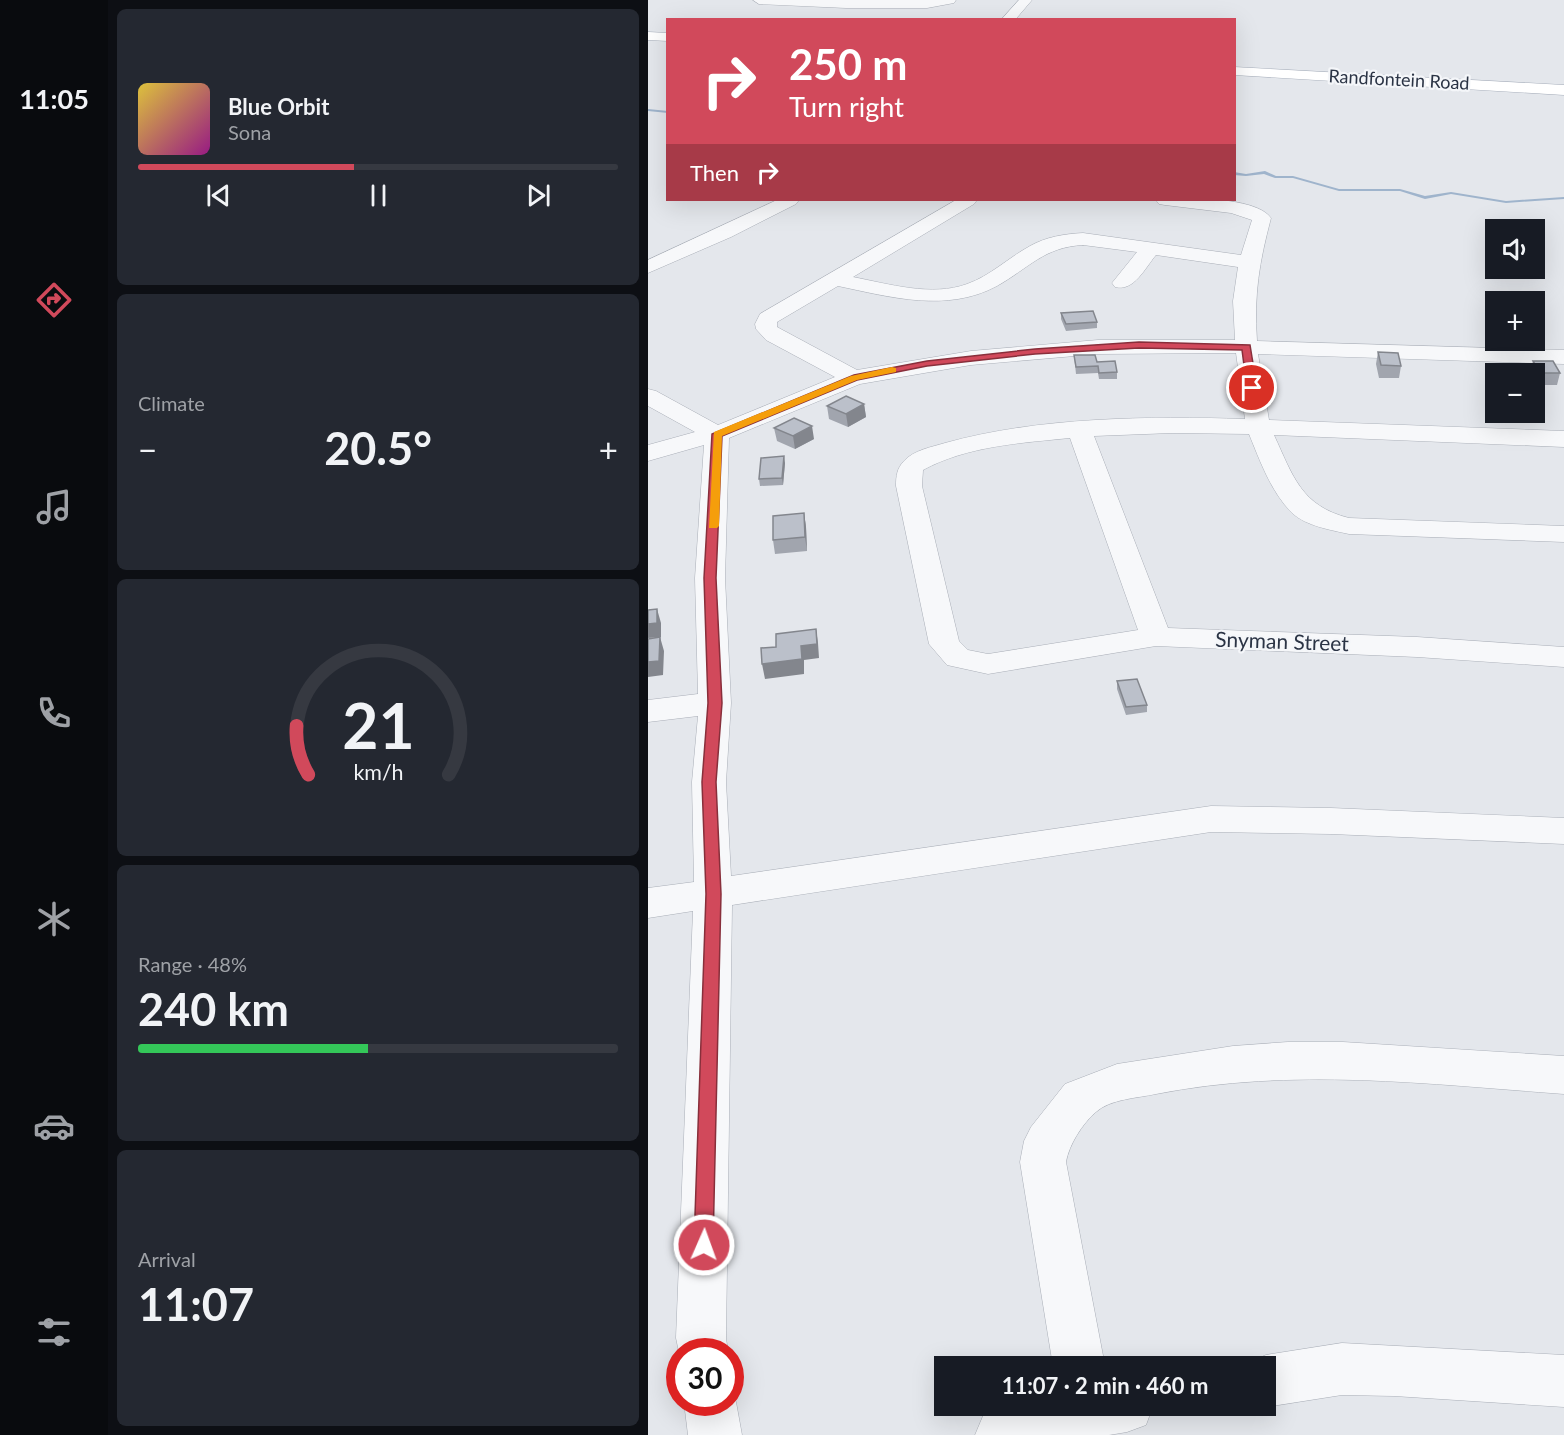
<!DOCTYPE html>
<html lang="en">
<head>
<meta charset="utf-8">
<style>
  :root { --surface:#171b24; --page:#242831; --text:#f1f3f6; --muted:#9ea1a6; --line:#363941; --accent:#d1495b }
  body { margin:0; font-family:Lato,sans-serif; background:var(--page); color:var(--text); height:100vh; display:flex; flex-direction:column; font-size:22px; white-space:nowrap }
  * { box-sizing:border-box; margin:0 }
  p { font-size:20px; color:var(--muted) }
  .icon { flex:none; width:33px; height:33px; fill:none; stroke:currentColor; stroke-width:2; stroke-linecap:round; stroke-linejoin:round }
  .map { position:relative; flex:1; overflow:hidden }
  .sheet { display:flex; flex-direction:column; gap:9px; padding:9px; background:#0d0f14; width:540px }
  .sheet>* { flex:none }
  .guide { position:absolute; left:18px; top:18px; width:570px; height:183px; border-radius:0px; box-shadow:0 6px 24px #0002; background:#d1495b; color:#fff; overflow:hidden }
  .controls { position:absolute; left:837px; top:219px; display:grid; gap:12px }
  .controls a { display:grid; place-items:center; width:60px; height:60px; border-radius:0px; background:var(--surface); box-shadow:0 6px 24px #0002; font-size:30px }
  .speed { position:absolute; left:18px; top:1338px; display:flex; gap:12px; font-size:30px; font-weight:700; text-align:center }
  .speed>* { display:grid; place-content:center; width:78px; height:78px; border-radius:50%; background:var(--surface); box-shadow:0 6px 24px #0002; line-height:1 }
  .speed .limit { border:9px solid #d22; background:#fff; color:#111 }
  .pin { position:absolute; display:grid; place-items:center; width:51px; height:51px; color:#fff; margin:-26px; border:3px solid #fff; border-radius:50%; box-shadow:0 2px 6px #0007 }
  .me { position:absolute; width:66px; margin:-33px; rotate:2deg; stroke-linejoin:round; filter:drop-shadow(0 0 4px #0008) }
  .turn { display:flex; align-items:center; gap:21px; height:126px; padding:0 24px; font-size:27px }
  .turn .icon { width:78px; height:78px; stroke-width:2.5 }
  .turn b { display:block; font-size:42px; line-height:51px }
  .then { display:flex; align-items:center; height:57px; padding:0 24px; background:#0003; gap:12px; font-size:22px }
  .big { font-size:45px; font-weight:700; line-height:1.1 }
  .sheet .tile { flex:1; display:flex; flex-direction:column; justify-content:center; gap:9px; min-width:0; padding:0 21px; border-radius:9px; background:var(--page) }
  .sheet .dial { align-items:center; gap:0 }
  .dial svg { height:156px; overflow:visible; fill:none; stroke:var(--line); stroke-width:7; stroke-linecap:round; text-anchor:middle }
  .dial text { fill:var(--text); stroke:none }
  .song { display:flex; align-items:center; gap:18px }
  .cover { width:72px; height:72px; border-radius:9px; background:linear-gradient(135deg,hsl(50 70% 55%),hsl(310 70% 35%)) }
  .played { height:6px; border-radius:3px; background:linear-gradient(90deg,var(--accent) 45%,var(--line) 45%) }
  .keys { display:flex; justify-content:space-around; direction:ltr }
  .heat { display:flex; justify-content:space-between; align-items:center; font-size:33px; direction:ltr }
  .charge { height:9px; border-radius:4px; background:linear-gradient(90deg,#34c759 48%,var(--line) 0) }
  .trip { position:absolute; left:286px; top:1356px; width:342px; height:60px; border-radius:0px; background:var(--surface); box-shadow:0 6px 24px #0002; font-weight:700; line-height:60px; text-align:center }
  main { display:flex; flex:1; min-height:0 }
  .menu { display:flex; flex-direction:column; width:108px; justify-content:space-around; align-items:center; background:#090b0e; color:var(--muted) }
  .menu .icon { width:42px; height:42px }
  .menu .current { color:var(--accent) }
  .menu b { font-size:27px; color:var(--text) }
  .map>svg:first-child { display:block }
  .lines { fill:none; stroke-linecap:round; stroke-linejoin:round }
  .stream { fill:#9fb4cc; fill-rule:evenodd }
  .minor-casing { stroke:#a9aeb7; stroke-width:1 }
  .major-casing { stroke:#a3abb8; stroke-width:1 }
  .minor { fill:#f7f8fa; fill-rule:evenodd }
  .major { fill:#fff; fill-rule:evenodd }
  .wall { fill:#a1a5ae }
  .shaded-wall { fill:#83868d }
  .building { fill:#bbc0ca; stroke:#83868d; stroke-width:1.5 }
  .route { fill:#d1495b; stroke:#882f3b; stroke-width:1.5 }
  .slow { fill:#f59e0b }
  .labels { text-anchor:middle; stroke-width:4.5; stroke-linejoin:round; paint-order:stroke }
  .far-street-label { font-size:18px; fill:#2b3445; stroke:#f4f6f9 }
  .street-label { font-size:21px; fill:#2b3445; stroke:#f4f6f9 }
</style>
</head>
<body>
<main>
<nav class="menu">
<b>11:05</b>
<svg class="icon current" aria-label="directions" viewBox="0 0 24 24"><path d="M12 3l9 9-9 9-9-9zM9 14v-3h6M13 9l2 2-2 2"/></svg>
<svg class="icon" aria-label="music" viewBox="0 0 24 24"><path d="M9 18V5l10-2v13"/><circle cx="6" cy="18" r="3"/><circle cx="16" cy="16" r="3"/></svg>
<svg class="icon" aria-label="phone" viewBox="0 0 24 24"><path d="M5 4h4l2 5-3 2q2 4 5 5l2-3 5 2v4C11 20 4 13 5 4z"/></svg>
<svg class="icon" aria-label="climate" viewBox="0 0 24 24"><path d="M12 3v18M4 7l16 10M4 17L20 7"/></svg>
<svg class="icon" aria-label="car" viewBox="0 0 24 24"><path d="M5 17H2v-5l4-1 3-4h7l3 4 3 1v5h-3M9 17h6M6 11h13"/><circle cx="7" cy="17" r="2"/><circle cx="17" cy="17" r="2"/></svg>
<svg class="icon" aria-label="filters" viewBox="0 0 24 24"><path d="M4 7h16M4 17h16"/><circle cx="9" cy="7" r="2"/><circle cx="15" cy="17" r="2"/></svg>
</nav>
<section class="sheet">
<div class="tile">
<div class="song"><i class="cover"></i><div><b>Blue Orbit</b><p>Sona</p></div></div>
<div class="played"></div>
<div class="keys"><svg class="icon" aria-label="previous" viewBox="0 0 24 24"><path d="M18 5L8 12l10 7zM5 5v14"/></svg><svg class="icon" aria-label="pause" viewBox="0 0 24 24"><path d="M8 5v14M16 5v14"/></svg><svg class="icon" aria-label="next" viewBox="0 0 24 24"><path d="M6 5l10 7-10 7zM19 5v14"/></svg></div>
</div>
<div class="tile"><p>Climate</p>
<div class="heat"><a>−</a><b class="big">20.5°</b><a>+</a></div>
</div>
<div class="tile dial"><svg viewBox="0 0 100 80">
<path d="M14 69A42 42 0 1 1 86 69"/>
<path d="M14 69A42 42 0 0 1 8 44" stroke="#d1495b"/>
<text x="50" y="56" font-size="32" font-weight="700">21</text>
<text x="50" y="72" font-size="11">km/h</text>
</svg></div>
<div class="tile"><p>Range · 48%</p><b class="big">240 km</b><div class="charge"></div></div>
<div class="tile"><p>Arrival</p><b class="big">11:07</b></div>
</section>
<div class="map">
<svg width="916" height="1435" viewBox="0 0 916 1435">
  <rect width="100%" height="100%" fill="#e4e7ec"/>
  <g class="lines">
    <path class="stream" d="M0,109L20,111V113L0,111Z
      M617,171L628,176H645L691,189H752L777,196L803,192L858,201L916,197V199L858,203L803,194L777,199L752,191H691L645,178H627L616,174L598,176L586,175V172L598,174Z"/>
    <g class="minor-casing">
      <path id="minor" d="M105,0H308L306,3L279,8H198L111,4Z
        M371,0H384L367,20H353Z
        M129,200H151L148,204L83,237L0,273V260Z
        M308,200H329L326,204L205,277C241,284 284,297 319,284C342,276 360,258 382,246C398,237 416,234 435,233L593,255L604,220L583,213L517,205L511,204L508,200C532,197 608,196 623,218C611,264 606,293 609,341L916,350V364L610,354L621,420L916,431V447L626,435C645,476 653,506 701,518L916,526V542L701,534C683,530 658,526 644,513C623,492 612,461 601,434L524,433L446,436L520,628L769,637L916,647V667L769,657L508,646L340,674L299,665L281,644L248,486C248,476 249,468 256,461C266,450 284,447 297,443C391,417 500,416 597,419L588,353L450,354L323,365L212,384L81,438L77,578L83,703L78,782L83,876L563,806L683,808L916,818V844L683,834L563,832L84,905L78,1338L80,1352H32V1357L28,1338L45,911L0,918V888L46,882L44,782L50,716L0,722V700L50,694L47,578L56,445L0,461V445L47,432L0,406V389L8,391L70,425L187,377L118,340L108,329L107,324L112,314ZM435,245L489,252L464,283L467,287C486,292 497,268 508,255L590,267L585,301L587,340H450L323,351L209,370L129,327V322L190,286C242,297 299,313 349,286C381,268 396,247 435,245ZM422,438L490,630L340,654L320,650L311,641L274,486L275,470C319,446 373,443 422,438Z
        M640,1042H695L916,1056V1094C779,1084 645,1067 508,1094C490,1098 462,1099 448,1112C434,1124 421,1145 418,1162L457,1366H405L372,1162L376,1141L383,1127L417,1084L469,1064L585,1046Z
        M694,1343L916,1355V1407L746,1396L694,1395L618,1407L614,1406H618V1366H598L600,1363L618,1355Z
        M82,1388L88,1402L94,1435H40L36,1402H82Z
        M364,1406H505L498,1425L479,1432L461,1435H327L335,1416Z"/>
    </g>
    <g class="major-casing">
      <path id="major" d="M0,32L20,33V41L0,40Z
        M586,67L916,85V95L586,75Z"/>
    </g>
    <use href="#minor" class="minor"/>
    <use href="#major" class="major"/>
  </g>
  <path class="wall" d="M413,313L449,322V328L418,331L413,319Z
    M730,352L753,366L751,378H731L728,364Z
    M426,355L449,362L469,372V379H451L450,373L428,374Z
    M885,361L912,373L909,385H889L886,381V374L882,373Z
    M216,404L218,417L200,427L181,419L179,406Z
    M126,428L166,439L147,449L129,441Z
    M137,463L135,485L112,486L111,479Z
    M156,513L158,527L159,551L127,554L125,540Z
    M469,681L499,705V712L478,715L469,689Z"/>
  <path class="shaded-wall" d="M216,404L218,417L200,427L198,414Z
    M164,426L166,439L147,449L145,436Z
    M136,456L137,463L135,485L134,478Z
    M156,513L158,527L159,551L157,537Z
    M9,609L13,623V637L0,638V624Z
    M168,629L170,643L171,658L156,660V674L117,679L114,664L153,646Z
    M12,637L16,651L15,675L0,677V662Z"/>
  <path class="building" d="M445,311L449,322L418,324L413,313Z
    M730,352L750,353L753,366L733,365Z
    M426,355H447L449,362L467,361L469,372L451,373L450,366L428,367Z
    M885,361H905L912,373H892Z
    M198,396L216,404L198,414L179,406Z
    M146,418L164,426L145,436L126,428Z
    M136,456L134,478L111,479L113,458Z
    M156,513L157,537L125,540V516Z
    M9,609V623L0,624V610Z
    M168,629L169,644L153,646L154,659L114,664L113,648L128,647V634Z
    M12,637L11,661L0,662V639Z
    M489,679L499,705L478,707L469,681Z"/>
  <path class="route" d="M491,342L602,345L609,388L604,391L599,388L594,350L491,348L387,354L279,366L209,380L74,436L68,578L74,703L68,782L73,894L65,1245L63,1251L56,1254L48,1251L46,1245L58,894L54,782L60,703L56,578L64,434L206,375L279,361L387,349Z"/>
  <path class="slow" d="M244,367L248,368V372L209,380L74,436L71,526L69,528H61L66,432L203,376Z"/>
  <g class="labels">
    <g class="far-street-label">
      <text transform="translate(751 80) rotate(3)" y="6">Randfontein Road</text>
    </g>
    <g class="street-label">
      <text transform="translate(634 642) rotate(2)" y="7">Snyman Street</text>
    </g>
  </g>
</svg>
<div class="controls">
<a><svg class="icon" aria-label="sound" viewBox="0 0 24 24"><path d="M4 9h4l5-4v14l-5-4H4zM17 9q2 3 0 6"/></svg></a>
<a>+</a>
<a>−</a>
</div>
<div class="speed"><div class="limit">30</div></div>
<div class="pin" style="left:604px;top:388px;background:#d93025"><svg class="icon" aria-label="arrive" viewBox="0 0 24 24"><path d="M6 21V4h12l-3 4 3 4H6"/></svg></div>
<svg class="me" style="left:56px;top:1245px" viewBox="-20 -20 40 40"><circle r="17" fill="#d1495b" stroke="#fff" stroke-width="3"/><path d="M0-11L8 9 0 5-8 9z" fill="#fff"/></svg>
<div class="trip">11:07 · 2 min · 460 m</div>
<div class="guide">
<div class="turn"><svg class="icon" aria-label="right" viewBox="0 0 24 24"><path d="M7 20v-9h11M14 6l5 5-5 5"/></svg><div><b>250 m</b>Turn right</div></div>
<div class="then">Then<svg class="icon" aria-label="right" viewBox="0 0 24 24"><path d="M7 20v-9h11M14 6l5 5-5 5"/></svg></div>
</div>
</div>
</main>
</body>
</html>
